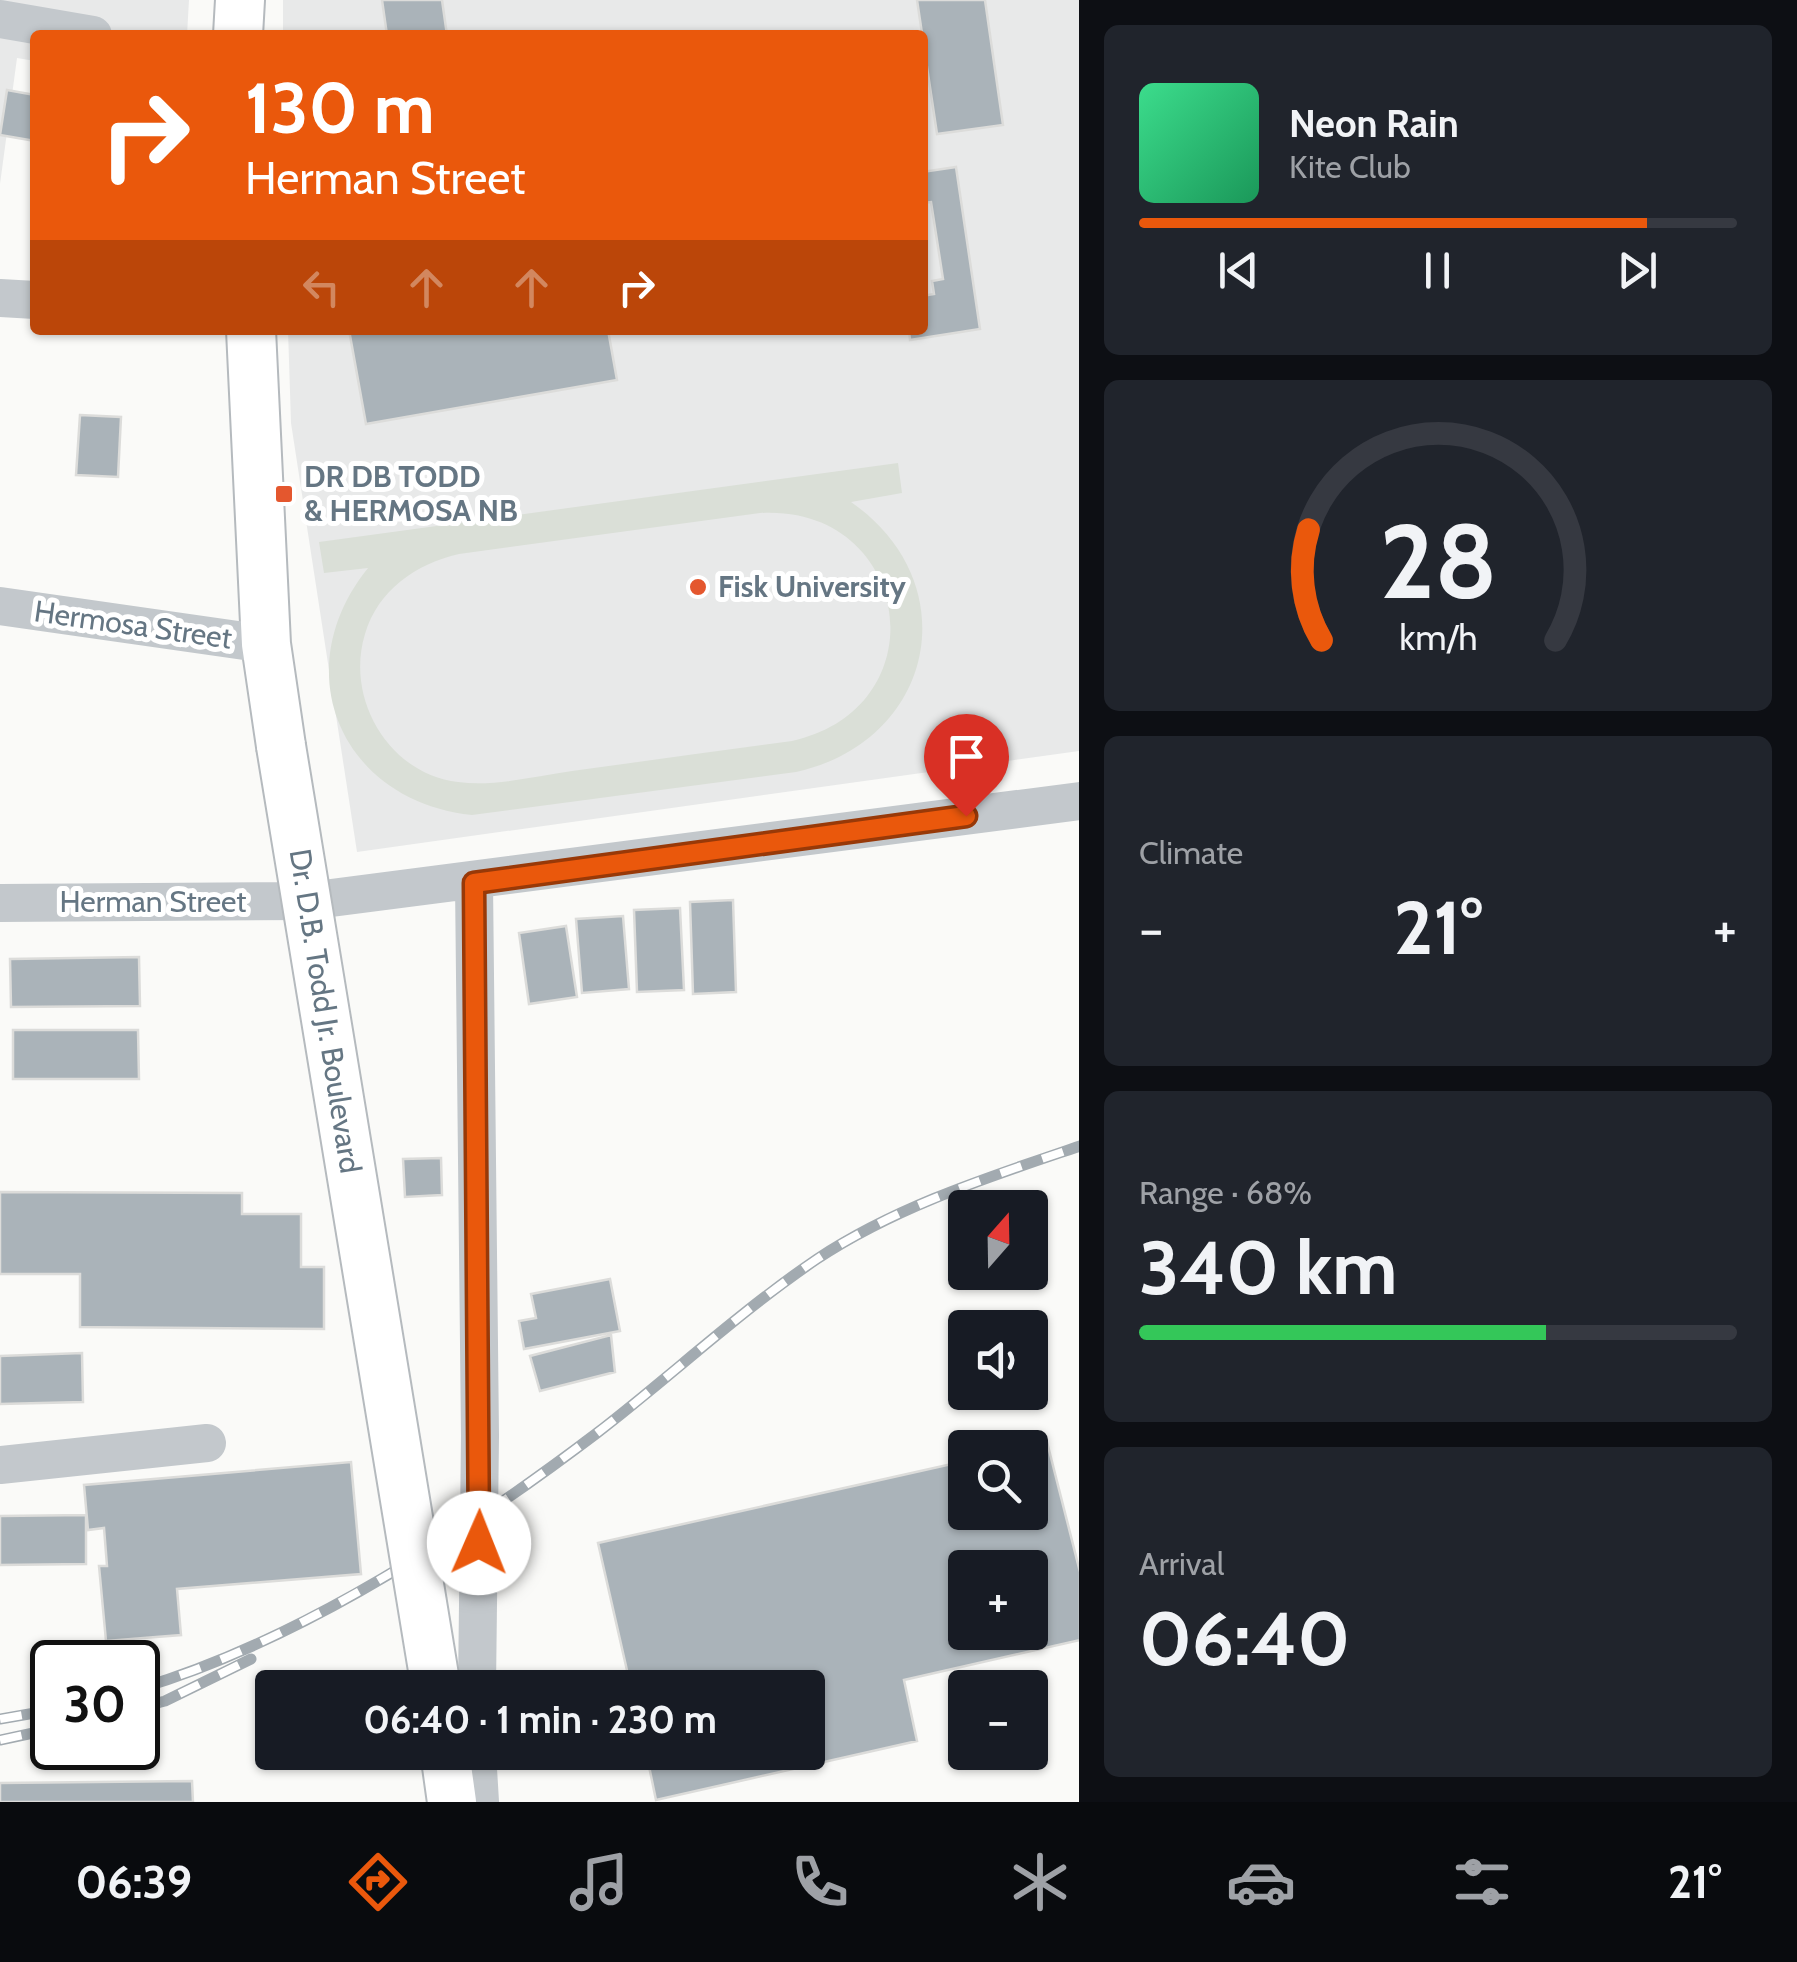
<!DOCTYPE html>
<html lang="en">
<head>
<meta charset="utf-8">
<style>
  :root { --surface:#171b24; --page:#20242c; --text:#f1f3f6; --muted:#9ea1a6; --line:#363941; --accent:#ea580c }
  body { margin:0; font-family:Cabin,sans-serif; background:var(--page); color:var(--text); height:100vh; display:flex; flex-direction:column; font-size:38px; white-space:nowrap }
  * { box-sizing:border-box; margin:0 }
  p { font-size:32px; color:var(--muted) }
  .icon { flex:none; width:55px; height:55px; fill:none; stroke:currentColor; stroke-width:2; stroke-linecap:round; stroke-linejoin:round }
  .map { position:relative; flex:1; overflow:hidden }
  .details { display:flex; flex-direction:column; gap:25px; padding:25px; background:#0d0f14; width:718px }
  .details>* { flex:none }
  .guide { position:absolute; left:30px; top:30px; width:898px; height:305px; border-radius:10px; box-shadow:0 2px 8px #0004; background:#ea580c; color:#fff; overflow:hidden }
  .needle { width:65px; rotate:20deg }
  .buttons { position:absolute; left:948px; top:1190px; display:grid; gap:20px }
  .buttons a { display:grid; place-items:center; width:100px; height:100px; border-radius:10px; background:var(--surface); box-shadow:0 2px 8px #0004; font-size:50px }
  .speed { position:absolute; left:30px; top:1640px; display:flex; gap:20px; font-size:50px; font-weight:700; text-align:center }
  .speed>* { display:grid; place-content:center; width:130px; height:130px; border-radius:50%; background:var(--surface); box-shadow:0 2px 8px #0004; line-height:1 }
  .speed .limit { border:5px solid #111; border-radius:15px; background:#fff; color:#111 }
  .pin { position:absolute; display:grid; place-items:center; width:85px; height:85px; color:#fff; margin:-102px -42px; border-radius:50% 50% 50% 0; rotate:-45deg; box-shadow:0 0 10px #0007 }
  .pin .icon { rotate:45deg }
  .me { position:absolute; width:110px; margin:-55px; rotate:1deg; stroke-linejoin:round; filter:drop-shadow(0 0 8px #0008) }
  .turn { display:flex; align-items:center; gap:35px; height:210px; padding:0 50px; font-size:45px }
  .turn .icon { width:130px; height:130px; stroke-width:2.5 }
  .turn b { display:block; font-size:70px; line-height:85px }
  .lanes { display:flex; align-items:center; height:95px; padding:0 50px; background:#0003; justify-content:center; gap:50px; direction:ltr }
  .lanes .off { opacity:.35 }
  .big { font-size:75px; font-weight:700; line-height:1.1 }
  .details .tile { flex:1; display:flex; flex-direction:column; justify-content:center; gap:15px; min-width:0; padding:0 35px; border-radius:15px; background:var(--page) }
  .details .dial { align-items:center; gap:0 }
  .dial svg { height:260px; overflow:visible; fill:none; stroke:var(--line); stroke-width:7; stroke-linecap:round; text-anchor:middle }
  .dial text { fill:var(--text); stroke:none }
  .song { display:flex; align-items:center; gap:30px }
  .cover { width:120px; height:120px; border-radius:15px; background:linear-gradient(135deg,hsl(150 70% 55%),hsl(150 70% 35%)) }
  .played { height:10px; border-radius:5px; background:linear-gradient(90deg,var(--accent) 85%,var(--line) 85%) }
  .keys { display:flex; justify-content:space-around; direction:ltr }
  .heat { display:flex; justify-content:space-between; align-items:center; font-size:55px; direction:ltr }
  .charge { height:15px; border-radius:8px; background:linear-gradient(90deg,#34c759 68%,var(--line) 0) }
  .trip { position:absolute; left:255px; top:1670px; width:570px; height:100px; border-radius:10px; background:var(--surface); box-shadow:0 2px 8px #0004; font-weight:700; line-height:100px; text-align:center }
  .dock { display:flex; height:160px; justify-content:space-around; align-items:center; background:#090b0e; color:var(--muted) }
  .dock .icon { width:70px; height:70px }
  .dock .active { color:var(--accent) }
  .dock b { font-size:45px; color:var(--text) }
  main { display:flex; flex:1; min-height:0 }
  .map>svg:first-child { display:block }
  .built { fill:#e8e9e9 }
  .green { fill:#dadfd7; fill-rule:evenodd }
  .building { fill:#aab3b9; stroke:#dcdcda; stroke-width:2.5; fill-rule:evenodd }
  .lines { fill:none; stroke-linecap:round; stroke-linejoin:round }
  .major-casing { stroke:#b5babe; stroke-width:52 }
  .minor { stroke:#c3c8cc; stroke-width:38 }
  .major { stroke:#fff; stroke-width:48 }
  .rail-casing { stroke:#a2aab0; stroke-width:11 }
  .rail { stroke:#fff; stroke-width:8; stroke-dasharray:22; stroke-linecap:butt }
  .major-bridge-casing { stroke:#b5babe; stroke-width:52; stroke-linecap:butt }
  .major-bridge { stroke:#fff; stroke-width:48 }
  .route-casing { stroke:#983908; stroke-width:25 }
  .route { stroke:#ea580c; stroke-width:18 }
  .poi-dot { fill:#e4572e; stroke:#fff; stroke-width:4 }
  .labels { text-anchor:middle; stroke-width:10; stroke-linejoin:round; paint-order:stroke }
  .poi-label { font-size:30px; font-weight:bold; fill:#657683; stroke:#fff; text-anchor:start }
  .street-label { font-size:30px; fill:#657683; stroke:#fff }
</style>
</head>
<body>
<main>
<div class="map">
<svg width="1080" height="1802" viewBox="0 0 1080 1802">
  <rect width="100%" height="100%" fill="#fafaf8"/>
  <path class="built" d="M0,0H189L187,35H35V61L17,58L0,184Z
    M283,0H1079V751L357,852L291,423L288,330H922V35H283Z"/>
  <path class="green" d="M898,463L902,493L851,502C968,583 935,741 796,772L472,815C341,801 285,671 368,568L324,573L319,542ZM760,513C912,504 942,708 792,741C719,751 645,761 572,771C535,776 495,787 458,782C389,774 345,699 365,634C378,590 416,564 459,554Z"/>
  <path class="building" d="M382,0H442L447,35H387Z
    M917,0H985L1003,125L937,134Z
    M7,90L35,95V141L0,135Z
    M956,167L980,329L910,340L909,330H922V296L934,294L932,281L943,279L931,202L922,203V172Z
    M349,330H608L617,380L366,424Z
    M80,415L121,417L118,477L76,475Z
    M733,900L736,992L693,994L690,902Z
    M680,908L684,990L637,992L634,910Z
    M623,916L629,989L582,993L576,919Z
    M566,926L577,997L529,1004L519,933Z
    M139,957L140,1006L11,1007L10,959Z
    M13,1030H138L139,1079H13Z
    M441,1158L442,1195L405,1197L403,1159Z
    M0,1192L242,1193V1214H301V1267H324V1329L80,1327V1274H0Z
    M610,1279L620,1331L524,1349L519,1321L536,1318L531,1294Z
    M611,1335L615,1372L540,1391L530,1356Z
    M82,1353L83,1402L0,1404V1356Z
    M1047,1442L1080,1572V1640L904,1680L917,1741L656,1800L646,1752H808V1688H631L598,1543L965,1461V1512H1030V1448H1023ZM965,1568H1030V1632H965Z
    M351,1462L361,1574L177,1589L181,1635L106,1641L99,1566H107L104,1528L88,1530L84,1485Z
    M86,1515V1564L0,1565V1516Z
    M192,1781L193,1802H0V1783Z"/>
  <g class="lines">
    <g class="major-casing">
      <path id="major" d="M238,35L240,0
        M251,330L266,644L281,746
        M445,1752L452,1802"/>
    </g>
    <path class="minor" d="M0,19L93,35
      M0,298L35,300
      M0,606L266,644
      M474,883L480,1436L477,1688
      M0,903L308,901L1080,801
      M0,1465L207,1443
      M477,1752L480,1802"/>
    <use href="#major" class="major"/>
    <g class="rail-casing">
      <path id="rail" d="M138,1689C297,1642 465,1533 597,1433C671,1376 739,1312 817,1259C897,1206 989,1177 1080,1146
        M138,1708L165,1701L251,1659
        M0,1719L52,1710
        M0,1740L52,1729"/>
    </g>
    <use href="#rail" class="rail"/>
    <g class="major-bridge-casing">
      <path id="major-bridge" d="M281,746L436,1688"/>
    </g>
    <use href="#major-bridge" class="major-bridge"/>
  </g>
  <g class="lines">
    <g class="route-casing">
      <path id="route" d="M479,1543L474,883L966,816"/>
    </g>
    <use href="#route" class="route"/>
  </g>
  <g class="poi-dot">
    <rect x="274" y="484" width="20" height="20" rx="5"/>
    <circle cx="698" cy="587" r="10"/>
  </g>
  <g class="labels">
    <g class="poi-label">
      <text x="304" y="487">DR DB TODD<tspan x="304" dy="34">&amp; HERMOSA NB</tspan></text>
      <text x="718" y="597">Fisk University</text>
    </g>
    <g class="street-label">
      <text transform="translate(133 625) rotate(8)" y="10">Hermosa Street</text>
      <text x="153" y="912">Herman Street</text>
      <text transform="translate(325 1011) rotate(81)" y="10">Dr. D.B. Todd Jr. Boulevard</text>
    </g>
  </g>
</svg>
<div class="buttons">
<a><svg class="needle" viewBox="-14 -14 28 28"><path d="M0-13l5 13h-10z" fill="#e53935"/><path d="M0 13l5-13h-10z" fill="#9ea1a6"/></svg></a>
<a><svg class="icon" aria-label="sound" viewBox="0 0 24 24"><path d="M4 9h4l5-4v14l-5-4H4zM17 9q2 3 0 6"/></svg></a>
<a><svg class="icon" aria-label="search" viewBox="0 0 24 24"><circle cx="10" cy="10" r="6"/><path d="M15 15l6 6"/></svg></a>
<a>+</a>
<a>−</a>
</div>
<div class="speed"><div class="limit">30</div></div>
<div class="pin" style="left:966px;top:816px;background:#d93025"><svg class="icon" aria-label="arrive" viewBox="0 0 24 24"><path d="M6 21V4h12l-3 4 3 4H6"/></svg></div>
<svg class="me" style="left:479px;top:1543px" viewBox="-20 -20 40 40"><circle r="19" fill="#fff"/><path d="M0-13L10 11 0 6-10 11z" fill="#ea580c"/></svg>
<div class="trip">06:40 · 1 min · 230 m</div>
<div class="guide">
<div class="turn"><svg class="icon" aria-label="right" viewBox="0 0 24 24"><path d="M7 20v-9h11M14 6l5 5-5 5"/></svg><div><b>130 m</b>Herman Street</div></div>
<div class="lanes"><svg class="icon off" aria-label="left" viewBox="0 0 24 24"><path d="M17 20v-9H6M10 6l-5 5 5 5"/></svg><svg class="icon off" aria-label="ahead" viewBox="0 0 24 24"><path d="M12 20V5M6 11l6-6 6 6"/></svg><svg class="icon off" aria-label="ahead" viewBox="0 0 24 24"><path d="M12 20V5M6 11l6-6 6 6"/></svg><svg class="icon" aria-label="right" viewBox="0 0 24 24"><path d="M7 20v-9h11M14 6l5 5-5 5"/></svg></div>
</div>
</div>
<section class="details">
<div class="tile">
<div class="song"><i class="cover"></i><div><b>Neon Rain</b><p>Kite Club</p></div></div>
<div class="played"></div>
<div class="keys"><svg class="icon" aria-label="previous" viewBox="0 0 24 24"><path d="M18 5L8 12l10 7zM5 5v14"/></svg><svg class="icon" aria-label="pause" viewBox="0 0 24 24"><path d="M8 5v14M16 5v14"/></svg><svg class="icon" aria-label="next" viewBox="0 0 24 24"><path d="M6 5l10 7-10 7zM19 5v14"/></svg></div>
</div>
<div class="tile dial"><svg viewBox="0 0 100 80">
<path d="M14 69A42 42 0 1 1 86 69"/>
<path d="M14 69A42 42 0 0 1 10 35" stroke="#ea580c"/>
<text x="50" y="56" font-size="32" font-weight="700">28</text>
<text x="50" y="72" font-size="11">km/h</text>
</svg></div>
<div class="tile"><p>Climate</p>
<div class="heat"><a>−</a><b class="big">21°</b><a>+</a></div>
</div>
<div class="tile"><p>Range · 68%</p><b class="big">340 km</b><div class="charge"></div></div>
<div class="tile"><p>Arrival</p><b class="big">06:40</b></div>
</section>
</main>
<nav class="dock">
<b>06:39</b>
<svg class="icon active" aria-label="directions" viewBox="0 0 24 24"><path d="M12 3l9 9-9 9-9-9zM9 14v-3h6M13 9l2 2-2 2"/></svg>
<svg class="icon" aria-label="music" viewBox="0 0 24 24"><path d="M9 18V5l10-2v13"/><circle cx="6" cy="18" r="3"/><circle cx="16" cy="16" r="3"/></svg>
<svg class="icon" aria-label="phone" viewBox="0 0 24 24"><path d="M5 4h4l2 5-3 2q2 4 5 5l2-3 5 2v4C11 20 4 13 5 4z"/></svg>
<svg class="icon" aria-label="climate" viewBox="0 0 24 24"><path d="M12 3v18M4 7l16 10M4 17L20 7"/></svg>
<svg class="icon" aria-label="car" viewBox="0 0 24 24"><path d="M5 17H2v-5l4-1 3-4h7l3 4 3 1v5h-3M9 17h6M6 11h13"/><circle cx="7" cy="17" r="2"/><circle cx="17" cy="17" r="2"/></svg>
<svg class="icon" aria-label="filters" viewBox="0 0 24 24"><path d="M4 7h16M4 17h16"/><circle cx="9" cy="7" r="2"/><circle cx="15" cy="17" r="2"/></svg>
<b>21°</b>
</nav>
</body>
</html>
